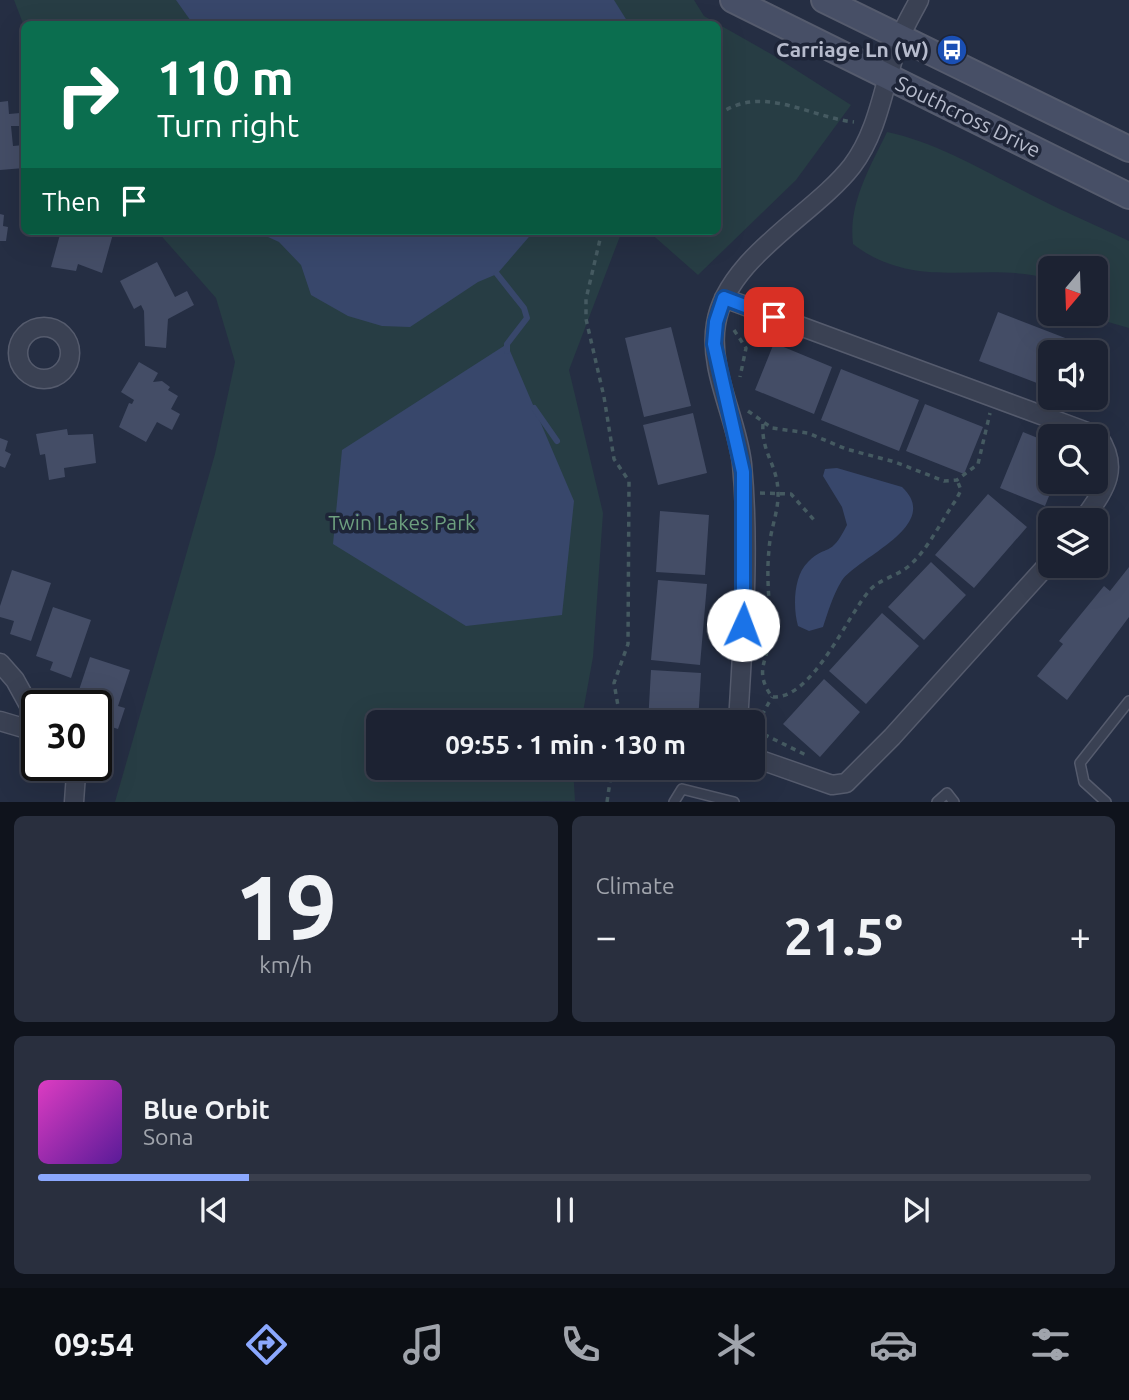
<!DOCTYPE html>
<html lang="en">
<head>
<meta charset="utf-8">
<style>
  :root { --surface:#1c2232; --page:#292f3e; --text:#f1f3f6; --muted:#a0a4ac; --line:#3a3f4d; --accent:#8ba8fe }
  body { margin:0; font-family:Ubuntu,sans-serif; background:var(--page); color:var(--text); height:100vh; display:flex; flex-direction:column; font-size:26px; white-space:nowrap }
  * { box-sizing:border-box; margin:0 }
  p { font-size:23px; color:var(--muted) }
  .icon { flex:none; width:38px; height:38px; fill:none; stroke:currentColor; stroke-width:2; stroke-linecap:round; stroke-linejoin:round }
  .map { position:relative; height:802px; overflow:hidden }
  .panel { display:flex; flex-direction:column; gap:14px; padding:14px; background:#0f131c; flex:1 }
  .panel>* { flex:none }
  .banner { position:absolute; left:21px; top:21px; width:700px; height:214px; border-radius:10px; box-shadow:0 7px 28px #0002,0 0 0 2px var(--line); background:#0b6e4f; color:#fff; overflow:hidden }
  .needle { width:46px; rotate:199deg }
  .buttons { position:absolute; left:1038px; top:256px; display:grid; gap:14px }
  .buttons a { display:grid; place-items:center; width:70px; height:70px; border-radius:10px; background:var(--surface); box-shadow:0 7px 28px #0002,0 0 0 2px var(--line); font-size:35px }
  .speed { position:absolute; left:21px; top:690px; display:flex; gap:14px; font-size:35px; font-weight:700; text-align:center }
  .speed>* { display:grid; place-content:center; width:91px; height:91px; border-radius:50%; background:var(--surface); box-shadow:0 7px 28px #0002,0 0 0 2px var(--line); line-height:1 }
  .speed .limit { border:4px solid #111; border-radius:10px; background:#fff; color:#111 }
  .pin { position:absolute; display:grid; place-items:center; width:60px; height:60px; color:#fff; margin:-30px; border-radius:14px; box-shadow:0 4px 10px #0006 }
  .me { position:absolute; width:77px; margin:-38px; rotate:2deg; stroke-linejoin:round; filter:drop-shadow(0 0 5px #0008) }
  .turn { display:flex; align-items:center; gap:24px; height:147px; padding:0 21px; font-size:32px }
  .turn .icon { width:91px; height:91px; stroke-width:2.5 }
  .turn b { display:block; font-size:49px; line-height:60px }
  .then { display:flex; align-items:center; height:66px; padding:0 21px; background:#0003; gap:14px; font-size:26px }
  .big { font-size:52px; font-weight:600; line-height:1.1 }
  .panel .widget { flex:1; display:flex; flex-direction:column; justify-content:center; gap:10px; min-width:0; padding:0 24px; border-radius:10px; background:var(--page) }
  .panel .dial { align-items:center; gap:0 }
  .dial b { font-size:91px; line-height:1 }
  .song { display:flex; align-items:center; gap:21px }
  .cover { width:84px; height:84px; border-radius:10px; background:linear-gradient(135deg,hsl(310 70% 55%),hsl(270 70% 35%)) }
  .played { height:7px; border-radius:4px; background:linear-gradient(90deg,var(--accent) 20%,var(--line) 20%) }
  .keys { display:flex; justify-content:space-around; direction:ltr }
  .heat { display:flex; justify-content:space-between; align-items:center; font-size:38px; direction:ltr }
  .panel .tiles { flex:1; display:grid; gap:14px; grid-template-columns:1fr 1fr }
  .widget:last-child { grid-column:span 2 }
  .trip { position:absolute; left:366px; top:710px; width:399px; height:70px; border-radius:10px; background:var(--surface); box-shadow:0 7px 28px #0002,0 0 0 2px var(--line); font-weight:600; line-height:70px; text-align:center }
  .tab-bar { display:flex; height:112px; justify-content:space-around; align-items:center; background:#0b0e14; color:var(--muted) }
  .tab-bar .icon { width:49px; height:49px }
  .tab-bar .current { color:var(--accent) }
  .tab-bar b { font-size:32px; color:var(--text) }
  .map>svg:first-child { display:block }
  .green { fill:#273d44 }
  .water { fill:#38476b }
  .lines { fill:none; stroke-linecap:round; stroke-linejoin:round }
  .stream { stroke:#38476b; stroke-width:6 }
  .building { fill:#444d66 }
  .lane-casing { stroke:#555b6d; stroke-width:12 }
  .street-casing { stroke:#555b6d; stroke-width:21 }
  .secondary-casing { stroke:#555b6d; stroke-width:28 }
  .path { stroke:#455a61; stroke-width:3.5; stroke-dasharray:5 5; stroke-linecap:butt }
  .lane { stroke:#3a4153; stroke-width:9 }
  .street { stroke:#3a4153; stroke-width:18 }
  .secondary { stroke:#474f66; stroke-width:24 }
  .route-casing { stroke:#114b97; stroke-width:18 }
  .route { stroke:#1a73e8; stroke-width:12 }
  .labels { text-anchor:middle; stroke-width:7; stroke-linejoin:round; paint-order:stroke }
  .poi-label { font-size:21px; font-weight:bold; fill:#b7bccd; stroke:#1e2538; text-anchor:end }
  .street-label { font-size:21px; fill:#b7bccd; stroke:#1e2538 }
  .park-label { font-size:21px; fill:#6d9f7f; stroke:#1e2538 }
</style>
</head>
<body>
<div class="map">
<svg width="1129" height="802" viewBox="0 0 1129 802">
  <rect width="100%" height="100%" fill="#252e43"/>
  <path class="green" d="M14,0H694L704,16L771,54L851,105L796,180L698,275L648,231H718V24L24,26Z
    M887,132C934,142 973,165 1016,187C1053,207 1091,223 1129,241V328L1101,320L1092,313H1096V268H1050V279C982,260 917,293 853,244C848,204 870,167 887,132Z
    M157,231H622L569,370L603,513L593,657L581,723H378V768H573L575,801L115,802L215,454L235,362L216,298Z"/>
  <path class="water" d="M176,0H614L629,24H193Z
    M255,231H534L497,274L478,282L410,327L382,326L348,316L311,295L301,265L279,242Z
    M507,344L574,501L562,615L466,626L333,544L342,450Z
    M837,468L902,487C944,526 855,558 841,582C833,595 828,612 823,627L809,631L798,626C793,609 793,576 808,562C827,543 830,559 847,525L842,507L823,476L825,469Z"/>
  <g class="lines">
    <path class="stream" d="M497,274L524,308L527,318L507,344V351
      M534,408L557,441"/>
  </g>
  <path class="building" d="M8,101L9,114L20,113L21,126H11L13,146L24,145V168L0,170V102Z
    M0,214L4,215L3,226L8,227L6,241H0Z
    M61,231L113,234L102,273L78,264L76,271L51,267Z
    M157,262L175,297L187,291L194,305L168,319L166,348L145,346L144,311L141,305L134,309L120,281Z
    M998,312L1073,341L1068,352H1050V388L979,361Z
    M671,327L691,406L644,417L625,338Z
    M774,343L832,367L814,414L755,390Z
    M139,362L158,373L153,382L162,381L170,387L168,390L178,396L171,409L180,414L172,430L157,422L146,442L119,427L129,403L132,404L134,400L121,392Z
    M841,369L919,400L899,451L821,420Z
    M925,404L983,427L964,474L906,451Z
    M693,413L707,473L658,485L643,425Z
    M67,429L68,435L93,434L96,463L64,468L65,477L49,480L45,454L40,455L36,434Z
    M1023,432L1050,443V481H1055L1045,506L1000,488Z
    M0,438L8,441L5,451L11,454L5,468L0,466Z
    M988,494L1027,527L974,588L935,555Z
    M660,511L709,515L705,575L656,572Z
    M931,562L966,595L924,640L888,607Z
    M1129,567V617L1067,700L1037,676L1063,644L1059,641L1104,586L1110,591Z
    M12,570L51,583L31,641L10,634L14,621L0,617V606Z
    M658,580L707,584L700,665L651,660Z
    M53,607L91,620L71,678L50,670L53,662L36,656Z
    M882,613L919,646L866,704L829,671Z
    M90,657L130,670L118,706L125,708L118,729L96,722V705L77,696Z
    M651,670L701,673L698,723H648Z
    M824,679L860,712L820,757L783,724Z"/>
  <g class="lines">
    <g class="lane-casing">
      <path id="lane" d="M674,802L682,789L734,802
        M937,802L947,793L954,802
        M1106,802L1084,782L1080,763L1129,701"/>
    </g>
    <g class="street-casing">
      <path id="street" d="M724,298L1098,436C1121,470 1104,490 1083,520
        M18 353a26 26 0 1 1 52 0a26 26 0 1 1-52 0Z
        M0,663L15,680L37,720
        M0,721L37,732
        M738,723C743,637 750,549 742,464C737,418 708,370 716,324C726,258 814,215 852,166C880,129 884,80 900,38C905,25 913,12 919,0
        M752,757L832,785L846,783L892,737L1050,562
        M71,765L76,774L74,802"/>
    </g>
    <g class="secondary-casing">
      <path id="secondary" d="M733,0L1129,196
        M824,0L1129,149"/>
    </g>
    <path class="path" d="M718,115C762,83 808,117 854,122
      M602,231L586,299V319L604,397L614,459L629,481L628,644L614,683L621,723
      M734,330L746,348L740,377
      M748,411L772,428L808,433L846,449L895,462L944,481L957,480L978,464L990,413
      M763,424C761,452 777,464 778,491C779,512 770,529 769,550C766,577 770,604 770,631C770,660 752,669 772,697C812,700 846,618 869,591C879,579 898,576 910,565C929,548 941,521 956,500L961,490L957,480
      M760,493L791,494L814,520
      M757,724L772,697
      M755,730L808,756
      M607,802L612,768"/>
    <use href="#lane" class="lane"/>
    <use href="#street" class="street"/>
    <use href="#secondary" class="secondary"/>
  </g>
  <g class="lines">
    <g class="route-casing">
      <path id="route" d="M743,625V472L714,344L716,322L724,298L774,317"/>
    </g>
    <use href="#route" class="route"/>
  </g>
  <defs>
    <g id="bus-disc" transform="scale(1.575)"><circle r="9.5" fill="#1a4fb4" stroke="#1e2538"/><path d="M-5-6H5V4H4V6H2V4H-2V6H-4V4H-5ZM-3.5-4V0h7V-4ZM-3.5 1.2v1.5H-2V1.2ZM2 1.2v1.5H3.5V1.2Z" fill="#fff"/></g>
  </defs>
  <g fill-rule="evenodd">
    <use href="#bus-disc" x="952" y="50"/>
  </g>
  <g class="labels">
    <g class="poi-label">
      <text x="929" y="57">Carriage Ln (W)</text>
    </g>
    <g class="street-label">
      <text transform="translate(968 117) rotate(26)" y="7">Southcross Drive</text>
    </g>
    <g class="park-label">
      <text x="402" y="530">Twin Lakes Park</text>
    </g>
  </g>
</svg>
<div class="buttons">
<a><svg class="needle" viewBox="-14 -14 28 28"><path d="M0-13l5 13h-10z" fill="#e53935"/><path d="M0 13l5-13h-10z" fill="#a0a4ac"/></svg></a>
<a><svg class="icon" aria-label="sound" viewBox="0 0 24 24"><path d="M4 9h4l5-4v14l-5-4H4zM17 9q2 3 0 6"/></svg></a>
<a><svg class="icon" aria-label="search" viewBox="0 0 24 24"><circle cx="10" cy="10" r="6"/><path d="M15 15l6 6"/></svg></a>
<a><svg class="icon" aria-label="layers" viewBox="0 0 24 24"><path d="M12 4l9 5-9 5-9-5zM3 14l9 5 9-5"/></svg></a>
</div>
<div class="speed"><div class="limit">30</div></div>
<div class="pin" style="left:774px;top:317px;background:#d93025"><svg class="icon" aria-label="arrive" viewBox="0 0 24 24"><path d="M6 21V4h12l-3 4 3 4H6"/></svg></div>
<svg class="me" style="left:743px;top:625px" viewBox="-20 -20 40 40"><circle r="19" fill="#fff"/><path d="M0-13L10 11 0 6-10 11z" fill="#1a73e8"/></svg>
<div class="trip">09:55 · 1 min · 130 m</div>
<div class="banner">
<div class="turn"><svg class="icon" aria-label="right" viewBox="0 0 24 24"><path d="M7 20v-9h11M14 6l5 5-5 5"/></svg><div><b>110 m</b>Turn right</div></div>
<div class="then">Then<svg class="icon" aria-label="arrive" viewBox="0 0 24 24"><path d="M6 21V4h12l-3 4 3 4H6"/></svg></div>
</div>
</div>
<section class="panel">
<div class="tiles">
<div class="widget dial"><b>19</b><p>km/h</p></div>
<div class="widget"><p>Climate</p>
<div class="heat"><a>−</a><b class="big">21.5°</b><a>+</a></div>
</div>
<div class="widget">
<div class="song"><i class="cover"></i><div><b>Blue Orbit</b><p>Sona</p></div></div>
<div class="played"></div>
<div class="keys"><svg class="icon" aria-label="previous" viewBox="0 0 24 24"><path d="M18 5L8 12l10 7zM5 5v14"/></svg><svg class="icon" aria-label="pause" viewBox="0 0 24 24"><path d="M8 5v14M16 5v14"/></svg><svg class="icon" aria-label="next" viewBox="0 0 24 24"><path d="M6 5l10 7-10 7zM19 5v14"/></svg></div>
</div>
</div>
</section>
<nav class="tab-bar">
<b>09:54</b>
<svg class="icon current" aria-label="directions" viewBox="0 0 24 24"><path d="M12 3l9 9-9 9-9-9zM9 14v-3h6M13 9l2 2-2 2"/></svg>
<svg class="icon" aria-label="music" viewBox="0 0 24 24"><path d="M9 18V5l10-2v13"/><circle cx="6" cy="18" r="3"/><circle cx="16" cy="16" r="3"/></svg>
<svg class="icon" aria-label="phone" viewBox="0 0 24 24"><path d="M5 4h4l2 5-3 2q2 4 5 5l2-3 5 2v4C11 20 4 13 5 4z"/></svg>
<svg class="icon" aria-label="climate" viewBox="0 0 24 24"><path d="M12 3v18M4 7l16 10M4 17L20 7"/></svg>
<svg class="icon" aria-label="car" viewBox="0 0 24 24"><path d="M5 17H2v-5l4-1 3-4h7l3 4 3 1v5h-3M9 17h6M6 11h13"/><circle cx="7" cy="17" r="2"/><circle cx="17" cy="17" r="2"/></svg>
<svg class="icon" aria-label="filters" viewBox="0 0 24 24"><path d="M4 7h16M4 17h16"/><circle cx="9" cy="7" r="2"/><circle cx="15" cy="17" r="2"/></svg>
</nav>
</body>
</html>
